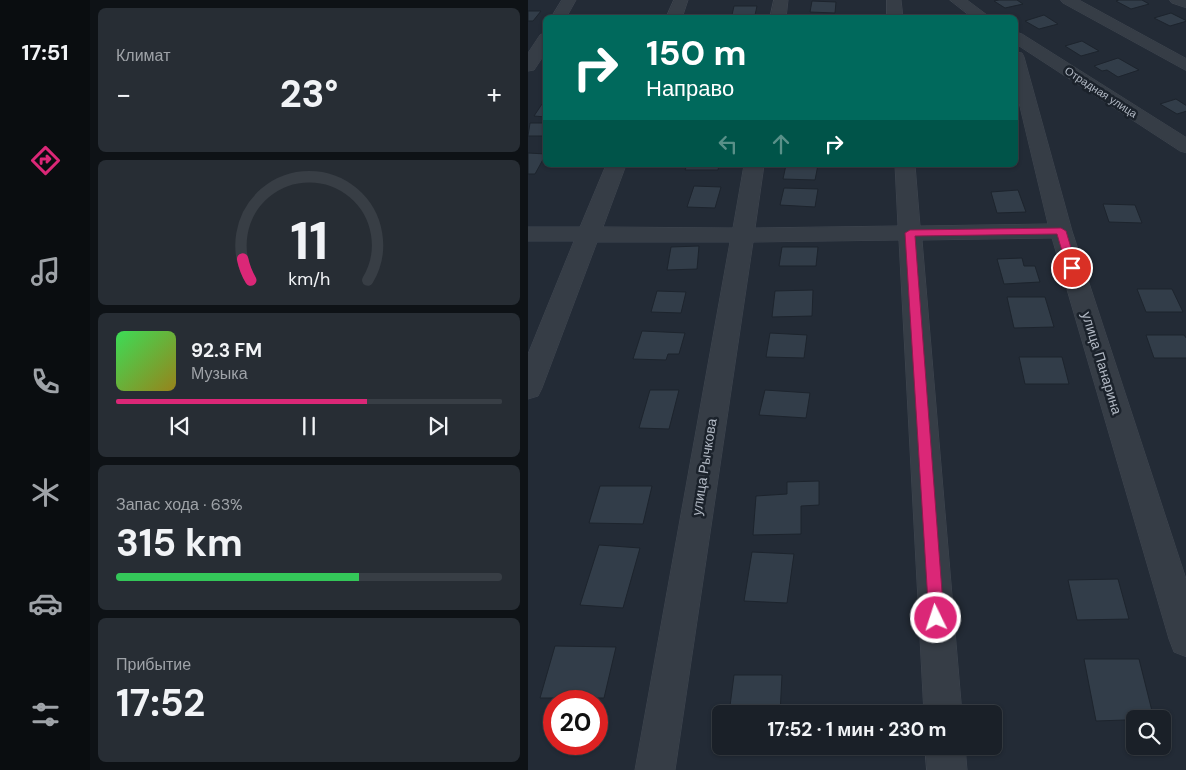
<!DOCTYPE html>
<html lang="ru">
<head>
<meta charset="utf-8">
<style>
  :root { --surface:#1a2028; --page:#272d34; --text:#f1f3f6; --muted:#9fa3a8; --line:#383e45; --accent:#db2777 }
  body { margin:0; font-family:"DM Sans",sans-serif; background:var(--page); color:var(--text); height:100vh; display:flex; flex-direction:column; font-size:19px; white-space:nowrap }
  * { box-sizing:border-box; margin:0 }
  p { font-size:16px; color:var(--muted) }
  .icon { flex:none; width:28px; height:28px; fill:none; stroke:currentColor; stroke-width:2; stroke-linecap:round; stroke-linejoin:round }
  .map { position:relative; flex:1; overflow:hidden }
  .side { display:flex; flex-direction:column; gap:8px; padding:8px; background:#0e1216; width:438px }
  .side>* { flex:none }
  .banner { position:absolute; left:15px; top:15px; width:475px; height:152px; border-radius:8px; box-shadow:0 1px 4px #0004,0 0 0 1px var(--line); background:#00695c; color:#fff; overflow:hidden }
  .tools { position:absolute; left:598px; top:710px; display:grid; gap:10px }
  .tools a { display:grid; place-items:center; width:45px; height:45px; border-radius:8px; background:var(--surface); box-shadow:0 1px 4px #0004,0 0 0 1px var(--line); font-size:25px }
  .speed { position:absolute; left:15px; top:690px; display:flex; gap:10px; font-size:25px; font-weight:700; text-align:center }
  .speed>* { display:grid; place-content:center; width:65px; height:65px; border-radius:50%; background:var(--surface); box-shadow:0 1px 4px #0004,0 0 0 1px var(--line); line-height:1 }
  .speed .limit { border:8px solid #d22; background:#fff; color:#111 }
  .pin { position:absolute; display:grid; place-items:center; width:42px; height:42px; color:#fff; margin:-21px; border:2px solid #fff; border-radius:50%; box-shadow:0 1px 5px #0007 }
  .me { position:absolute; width:55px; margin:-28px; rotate:356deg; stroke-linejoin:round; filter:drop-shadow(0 0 4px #0008) }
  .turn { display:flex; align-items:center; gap:18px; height:105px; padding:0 20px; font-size:22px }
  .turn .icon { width:65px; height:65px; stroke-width:2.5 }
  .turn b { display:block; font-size:35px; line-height:42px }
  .lanes { display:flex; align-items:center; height:48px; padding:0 20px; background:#0003; justify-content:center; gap:25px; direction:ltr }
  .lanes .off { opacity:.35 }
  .big { font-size:38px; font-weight:700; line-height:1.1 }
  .side .widget { flex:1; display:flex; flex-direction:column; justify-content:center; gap:8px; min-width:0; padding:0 18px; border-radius:8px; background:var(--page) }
  .side .dial { align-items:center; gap:0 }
  .dial svg { height:130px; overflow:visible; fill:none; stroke:var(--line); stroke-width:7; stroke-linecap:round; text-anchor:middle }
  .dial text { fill:var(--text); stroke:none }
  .song { display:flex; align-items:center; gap:15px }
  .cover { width:60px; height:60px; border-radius:8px; background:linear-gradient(135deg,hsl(130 70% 55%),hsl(50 70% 35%)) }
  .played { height:5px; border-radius:2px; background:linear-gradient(90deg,var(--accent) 65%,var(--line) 65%) }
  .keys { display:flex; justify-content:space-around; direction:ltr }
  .heat { display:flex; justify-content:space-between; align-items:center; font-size:28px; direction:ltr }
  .charge { height:8px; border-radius:4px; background:linear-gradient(90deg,#34c759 63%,var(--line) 0) }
  .trip { position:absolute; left:184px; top:705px; width:290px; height:50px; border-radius:8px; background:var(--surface); box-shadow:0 1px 4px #0004,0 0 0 1px var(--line); font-weight:700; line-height:50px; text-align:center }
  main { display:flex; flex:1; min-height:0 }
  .tabs { display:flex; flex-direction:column; width:90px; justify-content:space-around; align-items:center; background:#0a0d10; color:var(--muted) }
  .tabs .icon { width:35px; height:35px }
  .tabs .selected { color:var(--accent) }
  .tabs b { font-size:22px; color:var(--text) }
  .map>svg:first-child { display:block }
  .building { fill:#323d49; stroke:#1d242d }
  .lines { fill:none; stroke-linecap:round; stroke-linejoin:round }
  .minor-casing { stroke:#3f4650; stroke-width:1 }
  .minor { fill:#363d46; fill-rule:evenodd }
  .route { fill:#db2777; stroke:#8e194d }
  .labels { text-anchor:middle; stroke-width:5; stroke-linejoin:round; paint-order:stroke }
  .far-street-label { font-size:11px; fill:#b1b8c3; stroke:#1b222b }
  .street-label { font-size:14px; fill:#b1b8c3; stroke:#1b222b }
</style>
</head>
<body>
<main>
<nav class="tabs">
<b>17:51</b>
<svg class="icon selected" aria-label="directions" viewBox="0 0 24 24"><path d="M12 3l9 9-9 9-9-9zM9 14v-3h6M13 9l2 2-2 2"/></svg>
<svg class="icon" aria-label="music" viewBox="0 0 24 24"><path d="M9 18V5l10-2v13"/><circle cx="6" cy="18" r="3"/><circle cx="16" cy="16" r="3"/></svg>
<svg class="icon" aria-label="phone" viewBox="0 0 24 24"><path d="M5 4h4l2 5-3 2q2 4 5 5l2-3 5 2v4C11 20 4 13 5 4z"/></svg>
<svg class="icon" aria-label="climate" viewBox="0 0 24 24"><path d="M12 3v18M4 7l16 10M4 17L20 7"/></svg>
<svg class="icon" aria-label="car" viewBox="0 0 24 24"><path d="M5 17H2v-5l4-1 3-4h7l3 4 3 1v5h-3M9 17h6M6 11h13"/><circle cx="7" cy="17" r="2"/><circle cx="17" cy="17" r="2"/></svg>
<svg class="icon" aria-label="filters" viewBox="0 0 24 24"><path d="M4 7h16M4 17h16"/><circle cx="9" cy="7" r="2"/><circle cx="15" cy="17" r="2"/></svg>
</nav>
<section class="side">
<div class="widget"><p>Климат</p>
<div class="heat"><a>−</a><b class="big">23°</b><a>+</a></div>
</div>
<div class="widget dial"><svg viewBox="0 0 100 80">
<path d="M14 69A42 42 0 1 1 86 69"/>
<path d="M14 69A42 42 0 0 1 9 56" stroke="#db2777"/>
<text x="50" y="56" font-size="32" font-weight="700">11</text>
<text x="50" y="72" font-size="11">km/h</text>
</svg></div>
<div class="widget">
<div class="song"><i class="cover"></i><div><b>92.3 FM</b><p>Музыка</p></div></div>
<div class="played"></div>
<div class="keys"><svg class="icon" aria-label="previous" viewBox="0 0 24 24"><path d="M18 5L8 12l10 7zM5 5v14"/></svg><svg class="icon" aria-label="pause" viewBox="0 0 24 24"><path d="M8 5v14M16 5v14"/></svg><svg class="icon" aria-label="next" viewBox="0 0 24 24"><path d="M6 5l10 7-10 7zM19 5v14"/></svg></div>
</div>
<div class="widget"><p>Запас хода · 63%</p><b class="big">315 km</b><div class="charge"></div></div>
<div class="widget"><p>Прибытие</p><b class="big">17:52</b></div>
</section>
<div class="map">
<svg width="659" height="770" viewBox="0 0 659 770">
  <rect width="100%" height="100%" fill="#232b36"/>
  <path class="building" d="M471,0H489L495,4L477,8L466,1Z
    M591,0H614L621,4L603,9L588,1Z
    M284,1L308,2L307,13L282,12Z
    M206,6H229L227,15H204Z
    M0,11H13L5,21H0Z
    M643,13L659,21L642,26L626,18Z
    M516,15L530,24L511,29L497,21Z
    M554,41L571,51L553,56L537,46Z
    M590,58L611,70L590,77L579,70L574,71L566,66Z
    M648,99L659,106V111L649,114L632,104Z
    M14,104H18V117L6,116Z
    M2,123H18L17,136H0Z
    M0,153L18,154L7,174H0Z
    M159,165H191L190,170H157Z
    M258,165H290L287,180L255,179Z
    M166,186L193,187L187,208L159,207Z
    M256,188L290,189L287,207L252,205Z
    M490,190L498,212L469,213L463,192Z
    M575,204L607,205L614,223L581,222Z
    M171,246L169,269L139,270L143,247Z
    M254,247H290L288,266H251Z
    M494,258L496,266H507L512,282L476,284L469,259Z
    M609,289H644L655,312H618Z
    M285,290L284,316L244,317L247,291Z
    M129,291L158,292L153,313L123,312Z
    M479,297H517L526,327L486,328Z
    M114,331L157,333L151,354H140L138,360L105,359Z
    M242,333L279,335L276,358L238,357Z
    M618,335H656L659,339V358H626Z
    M491,357H534L541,384H497Z
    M122,390H151L141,429L111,428Z
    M237,390L282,393L278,418L231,415Z
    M291,481V505L273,506V534L225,535L228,496L259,494V482Z
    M72,486H124L115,524L61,523Z
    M71,545L112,548L95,608L52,605Z
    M224,552L266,554L259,603L216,601Z
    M590,579L601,619L549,620L540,580Z
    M27,646L88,647L76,698H12Z
    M556,659H611L626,719L568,721Z
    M206,675H254L252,714H201Z"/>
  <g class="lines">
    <g class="minor-casing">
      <path id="minor" d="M34,0H48L38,18H23Z
        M146,0H160L154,18H138Z
        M246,0H260L258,18H242Z
        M359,0H373L375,18H359Z
        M422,0H439L463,18H445Z
        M533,0H551L659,59V71L535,3Z
        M642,0H659V8L644,3Z
        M488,32L494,34L659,138V153L652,151L488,44Z
        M18,33V52L6,70L0,71V53L12,35Z
        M488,52L494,53L496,57L544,231L659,582V657L646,652L641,639L524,238L394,240L434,714H396L371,240L225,242L147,770H107L202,242H69L14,388L10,396L0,399V354L46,241H0V227H52L78,165H98L75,227L205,228L216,165H236L227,228L370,226L367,165H387L392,226L520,224L488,90Z
        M397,746H437L439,770H399Z"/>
    </g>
    <use href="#minor" class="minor"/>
  </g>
  <path class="route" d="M533,228L538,231L549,268L548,270H541L539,268L529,234L387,236L416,618L414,623L408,625L403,623L401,618L377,233L382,230Z"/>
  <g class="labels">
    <g class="far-street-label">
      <text transform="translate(573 92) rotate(33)" y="4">Отрадная улица</text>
    </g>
    <g class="street-label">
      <text transform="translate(574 363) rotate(73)" y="5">улица Панарина</text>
      <text transform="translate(176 467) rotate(-81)" y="5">улица Рычкова</text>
    </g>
  </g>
</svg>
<div class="tools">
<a><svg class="icon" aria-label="search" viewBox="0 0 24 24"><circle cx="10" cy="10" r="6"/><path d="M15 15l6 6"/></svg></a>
</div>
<div class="speed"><div class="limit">20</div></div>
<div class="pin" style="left:544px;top:268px;background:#d93025"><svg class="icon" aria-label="arrive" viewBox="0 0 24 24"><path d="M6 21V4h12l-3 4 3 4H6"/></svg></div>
<svg class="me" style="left:408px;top:618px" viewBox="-20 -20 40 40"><circle r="17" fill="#db2777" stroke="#fff" stroke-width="3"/><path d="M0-11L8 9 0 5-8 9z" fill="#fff"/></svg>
<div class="trip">17:52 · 1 мин · 230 m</div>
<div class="banner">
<div class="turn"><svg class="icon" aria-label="right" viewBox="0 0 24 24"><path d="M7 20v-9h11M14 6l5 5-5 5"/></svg><div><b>150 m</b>Направо</div></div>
<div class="lanes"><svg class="icon off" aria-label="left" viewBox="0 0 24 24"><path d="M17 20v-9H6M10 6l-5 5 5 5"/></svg><svg class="icon off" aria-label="ahead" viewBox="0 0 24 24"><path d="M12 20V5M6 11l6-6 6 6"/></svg><svg class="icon" aria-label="right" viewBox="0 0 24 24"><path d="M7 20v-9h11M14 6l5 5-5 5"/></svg></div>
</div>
</div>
</main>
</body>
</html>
